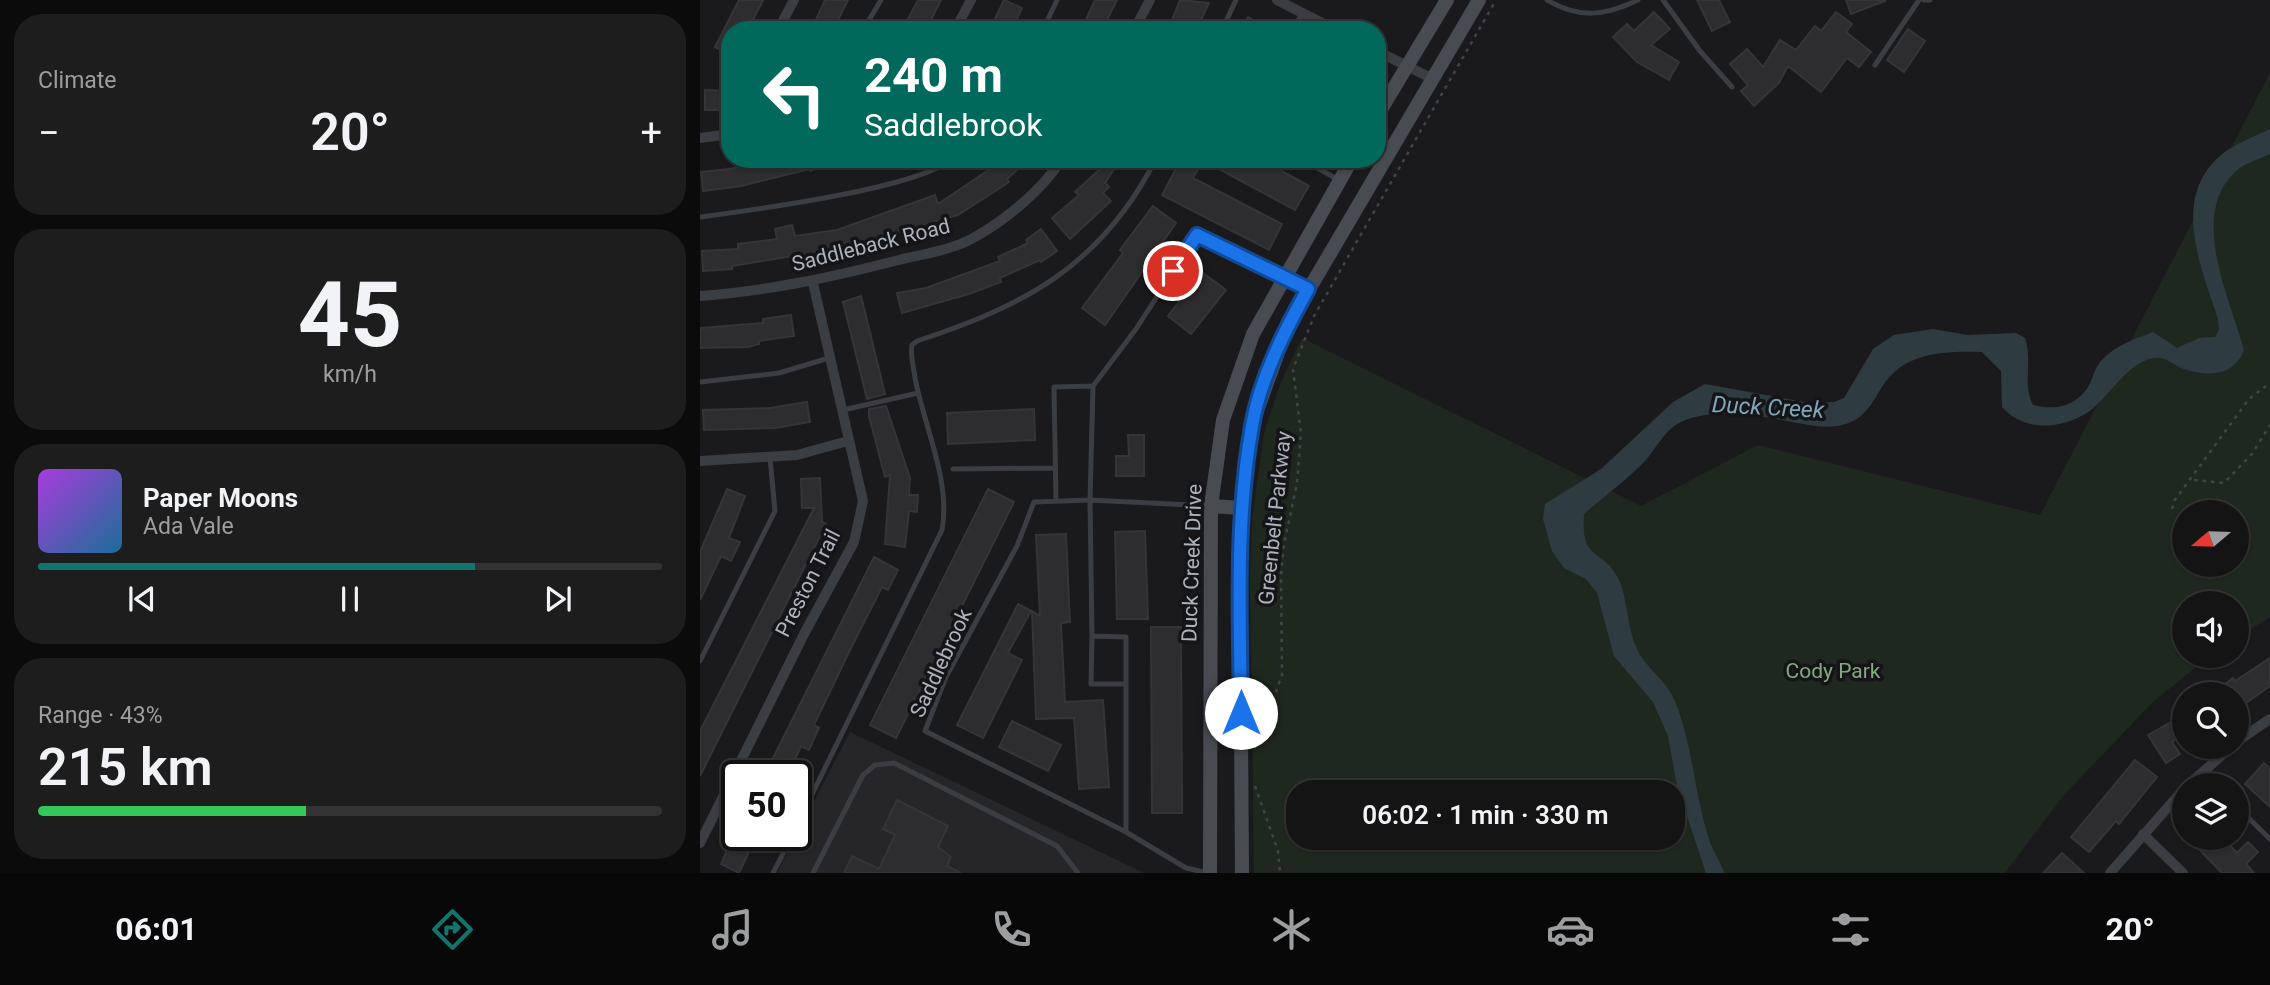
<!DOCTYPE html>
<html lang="en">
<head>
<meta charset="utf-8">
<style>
  :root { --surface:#141415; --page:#1d1d1e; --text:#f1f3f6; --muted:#9d9ea0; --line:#333334; --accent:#0f766e }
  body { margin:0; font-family:Roboto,sans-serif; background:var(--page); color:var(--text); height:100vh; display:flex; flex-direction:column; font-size:26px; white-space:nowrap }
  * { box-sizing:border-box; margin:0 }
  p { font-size:23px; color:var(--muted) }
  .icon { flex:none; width:38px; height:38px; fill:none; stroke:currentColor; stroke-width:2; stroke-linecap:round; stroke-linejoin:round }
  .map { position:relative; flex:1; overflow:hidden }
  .details { display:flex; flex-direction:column; gap:14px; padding:14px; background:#0b0b0c; width:700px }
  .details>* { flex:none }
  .hud { position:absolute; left:21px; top:21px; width:665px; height:147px; border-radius:28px; box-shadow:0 2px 5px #0004,0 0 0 2px var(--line); background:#00695c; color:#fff; overflow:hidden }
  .needle { width:46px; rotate:251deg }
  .buttons { position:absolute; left:1472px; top:500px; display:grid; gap:14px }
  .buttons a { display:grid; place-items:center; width:77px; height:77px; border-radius:50%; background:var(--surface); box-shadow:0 2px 5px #0004,0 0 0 2px var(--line); font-size:35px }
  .speed { position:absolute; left:21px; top:760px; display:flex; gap:14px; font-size:35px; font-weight:700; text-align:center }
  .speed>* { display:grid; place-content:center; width:91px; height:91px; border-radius:50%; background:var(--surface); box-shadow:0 2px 5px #0004,0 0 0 2px var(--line); line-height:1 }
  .speed .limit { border:4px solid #111; border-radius:10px; background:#fff; color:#111 }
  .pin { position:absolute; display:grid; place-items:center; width:60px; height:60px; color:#fff; margin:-30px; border:4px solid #fff; border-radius:50%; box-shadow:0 2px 7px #0007 }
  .me { position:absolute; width:77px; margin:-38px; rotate:0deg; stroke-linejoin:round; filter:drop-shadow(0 0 5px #0008) }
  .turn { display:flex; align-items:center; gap:24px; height:147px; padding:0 28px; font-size:32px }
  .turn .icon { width:91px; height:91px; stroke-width:2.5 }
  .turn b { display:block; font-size:49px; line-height:60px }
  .big { font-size:52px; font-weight:600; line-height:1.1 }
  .details .card { flex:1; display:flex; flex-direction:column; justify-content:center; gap:10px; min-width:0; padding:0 24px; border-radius:28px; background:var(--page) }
  .details .dial { align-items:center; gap:0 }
  .dial b { font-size:91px; line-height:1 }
  .song { display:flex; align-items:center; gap:21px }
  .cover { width:84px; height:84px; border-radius:10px; background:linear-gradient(135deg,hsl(280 70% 55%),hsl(200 70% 35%)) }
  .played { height:7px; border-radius:4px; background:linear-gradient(90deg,var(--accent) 70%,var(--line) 70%) }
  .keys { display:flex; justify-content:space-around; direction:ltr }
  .heat { display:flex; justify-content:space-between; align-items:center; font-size:38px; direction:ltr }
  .charge { height:10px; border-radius:5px; background:linear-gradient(90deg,#34c759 43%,var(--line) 0) }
  .trip { position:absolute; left:586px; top:780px; width:399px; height:70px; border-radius:28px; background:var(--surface); box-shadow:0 2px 5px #0004,0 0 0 2px var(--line); font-weight:600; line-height:70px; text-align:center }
  .tab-bar { display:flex; height:112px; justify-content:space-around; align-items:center; background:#080808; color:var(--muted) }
  .tab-bar .icon { width:49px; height:49px }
  .tab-bar .selected { color:var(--accent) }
  .tab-bar b { font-size:32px; color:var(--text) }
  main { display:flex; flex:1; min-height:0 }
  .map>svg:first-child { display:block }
  .built { fill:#262629 }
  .green { fill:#1f281f; fill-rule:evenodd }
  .water { fill:#2e3c42 }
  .building { fill:#2d2d30; stroke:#343439; stroke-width:2 }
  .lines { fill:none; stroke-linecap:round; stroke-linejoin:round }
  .path { stroke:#404449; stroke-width:2.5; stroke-dasharray:3.5 5; stroke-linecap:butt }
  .service { stroke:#3a3d42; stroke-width:5 }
  .minor { stroke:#3a3d42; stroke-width:10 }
  .secondary { stroke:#484c52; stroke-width:14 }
  .route-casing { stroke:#114b97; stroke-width:18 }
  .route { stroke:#1a73e8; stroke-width:12 }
  .labels { text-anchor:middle; stroke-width:7; stroke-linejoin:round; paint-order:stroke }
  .street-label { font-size:21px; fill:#acb3bd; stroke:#151517 }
  .park-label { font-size:21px; fill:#84a982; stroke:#151517 }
  .water-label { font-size:23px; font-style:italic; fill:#81a6b9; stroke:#151517 }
</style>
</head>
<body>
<main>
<section class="details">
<div class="card"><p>Climate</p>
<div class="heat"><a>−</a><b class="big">20°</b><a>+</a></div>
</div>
<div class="card dial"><b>45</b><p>km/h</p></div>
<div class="card">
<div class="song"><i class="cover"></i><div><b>Paper Moons</b><p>Ada Vale</p></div></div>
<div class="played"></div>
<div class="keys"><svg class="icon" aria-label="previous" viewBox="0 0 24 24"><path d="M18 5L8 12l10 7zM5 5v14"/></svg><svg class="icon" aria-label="pause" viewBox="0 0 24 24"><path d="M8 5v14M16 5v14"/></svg><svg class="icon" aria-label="next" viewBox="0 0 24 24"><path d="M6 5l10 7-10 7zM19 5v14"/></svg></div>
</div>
<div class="card"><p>Range · 43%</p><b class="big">215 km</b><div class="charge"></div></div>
</section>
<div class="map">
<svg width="1570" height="873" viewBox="0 0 1570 873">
  <rect width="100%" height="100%" fill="#1a1a1c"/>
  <path class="built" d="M150,732L444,873H77Z"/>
  <path class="green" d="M1570,73V617L1537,638L1536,604H1484V656H1510L1453,702L1363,796L1305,873H554L550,578L552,520L564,433L581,382L602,338L941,506L1058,445L1340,515ZM1484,513H1536V565H1484ZM598,793H973V838H598Z"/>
  <path class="water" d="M1570,129V154C1560,159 1544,163 1536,171C1488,215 1530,298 1544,350C1534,377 1506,377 1481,368C1475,365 1468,360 1462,358C1431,353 1407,402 1385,414C1358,430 1323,431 1302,407L1301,371L1282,352C1243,351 1204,352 1182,387C1175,398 1167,414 1155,420C1132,432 1111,425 1087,421C1056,415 1011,408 981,422C964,430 957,448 945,461C927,480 904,496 884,514C880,564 905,548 919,580C928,601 927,626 936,647C945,668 966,680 974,699C993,744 994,793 1009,839C1012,851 1021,861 1024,873H1006L977,786L968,736L953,702L914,656L897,593L886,579L864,568L852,551L843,519L845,504L901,469L973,402L1005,384L1110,403L1134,402L1144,398L1173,349L1194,335L1233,329L1268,335L1316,333L1325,338C1333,361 1322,384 1333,405C1353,410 1372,408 1386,390C1392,383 1393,372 1398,365C1412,346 1433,340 1453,332L1477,348L1499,338L1515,337L1519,330L1518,319C1501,267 1470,197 1522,154C1535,144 1555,136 1570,129Z"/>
  <path class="building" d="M39,0H63L48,30H30V54L15,47Z
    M125,0H148L133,30L114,24Z
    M218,0H241L226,30H202Z
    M304,0L322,8L312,30L292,25Z
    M395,0H417L402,30H381Z
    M480,0L509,3L500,22L495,19L489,30H468Z
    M997,0H1019L1030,22L1012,31Z
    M1146,0H1185V1L1151,14Z
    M954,12L970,29L951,45L979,62L969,80L937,62L913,37L927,24L934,31Z
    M1136,12L1152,24L1146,32L1171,52L1159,67L1147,58L1121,92L1088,66L1079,83L1054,106L1041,91L1048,85L1030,64L1047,49L1063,67L1080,40L1096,50L1115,26L1121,31Z
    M548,17L571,30H541Z
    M1208,29L1225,41L1204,72L1187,60Z
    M5,90L30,91V110H5Z
    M69,159L141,161L110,171V169L41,186L3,191L1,172L30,169Z
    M305,159H329L307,179L309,182L258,215L148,247L32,266V269L3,271L2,251L38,249V244L77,239L75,229L92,225L95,236L137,230L235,195L238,204Z
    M398,159H421L405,183L409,187L403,193L411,201L370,239L352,218L379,195L375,192L399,170L393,166Z
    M481,159H504L493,178L582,224L569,250L462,195Z
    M524,159H560L609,186L595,210L519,169Z
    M453,206L476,223L405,325L382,308L423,253L420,250Z
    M341,229L357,251L341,262L340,260L300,278L301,282L269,294L202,313L197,293L226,288L300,261L298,257L328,243L326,240Z
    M502,272L526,290L491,334L468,316Z
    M161,296L185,394L167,399L143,302Z
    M91,315L94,336L59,341V344L48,347L0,348V328L63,323V319Z
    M107,402L110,422L75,428L4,430L3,410L70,408Z
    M186,406L210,478L209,495H218L217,512L209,511L205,547L185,544L190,475L185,477L169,416V409Z
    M334,409L335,440L248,444L247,413Z
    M428,435H444V476H416V456H429Z
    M120,478L122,522L126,524L0,776V731L114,508H102L101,479Z
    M27,489L45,496L29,538L40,542L31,561L21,556L0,600V552Z
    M288,489L314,502L196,738L170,725Z
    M445,531L448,619H417L415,532Z
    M366,534L370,622L361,623L365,702L403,700L409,787L379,789L374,718L336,719L332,611L340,616L336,535Z
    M174,557L198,570L188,590L182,587L150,650L114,725L119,728L109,750L101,746L88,775H79L67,770Z
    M318,604L331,611L308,653L322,660L283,738L257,725Z
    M451,627H481L482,813H452Z
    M1570,658V686L1536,710V695H1512L1533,678L1535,681Z
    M1484,715V734L1472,742L1480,754L1466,763L1448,735Z
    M312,721L361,745L348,771L299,747Z
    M1435,760L1457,777L1419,824L1416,821L1389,852L1371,837Z
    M1564,763L1570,769V807L1545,784Z
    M197,800L248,826L238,847L251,857L247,866L261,873H144L152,856L179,869L195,835L183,829Z
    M34,835H57L39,873L21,864Z
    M1488,838H1523L1537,853L1548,842L1558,852L1546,864L1554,873H1522Z
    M1362,853L1384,873H1343Z"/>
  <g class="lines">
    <path class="path" d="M1494,480L1524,483L1552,454L1570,425
      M1472,509L1474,501L1549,399L1570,383
      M555,748L582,675L581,575L584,544L597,483L601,433L593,369L614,316L796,0
      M555,786L578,851L580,873"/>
    <path class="service" d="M847,0C879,19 905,16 938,0
      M963,0L1000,51L1032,87
      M1224,0H1230
      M82,24L92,30
      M163,30L181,0
      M343,30L357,0
      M522,30L536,0
      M593,30L602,13
      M1175,65L1219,0
      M601,159L637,179
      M0,217C52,210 216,189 252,159
      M0,382L79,373L129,358
      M393,386L390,500L392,636L426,637V832
      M143,410L218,393
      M253,469L355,468
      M356,501L354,387L393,386L436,329L497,235L584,277
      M392,636L391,684H426
      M0,661L75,511L70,458
      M1502,773L1515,786
      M1536,806L1570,839
      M96,827L242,530C251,481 224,426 215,378C214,368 210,356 212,345L217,341C326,305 401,266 456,159
      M73,873L93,835
      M113,873L163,775L175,765L194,763L357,846L378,873
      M508,873L486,868L426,832L225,731L246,677L317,546L334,502L390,500L511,506"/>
    <path class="minor" d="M577,0L636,30
      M78,30L94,0
      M255,30L271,0
      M434,30L450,0
      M677,51L731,78
      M0,138L30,134
      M0,296C69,291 132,277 199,260C223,254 253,250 275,237C307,219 342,190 362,159
      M0,461L97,455L148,441
      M1536,742L1570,719
      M1487,786L1531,747
      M1443,834L1483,873
      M0,843L104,634L154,542L163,501L113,283
      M1410,873L1484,789"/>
    <path class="secondary" d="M677,116L747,0
      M511,506L542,508
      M510,873L511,506L523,420L553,334L652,159
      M542,873L540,580L542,508L552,424L588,325L779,0"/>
  </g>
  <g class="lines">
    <g class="route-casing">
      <path id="route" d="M473,271L497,235L608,289C585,330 560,379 552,426C535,520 540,618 541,713"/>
    </g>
    <use href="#route" class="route"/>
  </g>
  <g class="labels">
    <g class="street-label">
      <text transform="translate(171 245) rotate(-14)" y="7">Saddleback Road</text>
      <text transform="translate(575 518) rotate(-84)" y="7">Greenbelt Parkway</text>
      <text transform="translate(492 563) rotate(-88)" y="7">Duck Creek Drive</text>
      <text transform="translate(108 583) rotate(-63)" y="7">Preston Trail</text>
      <text transform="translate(241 663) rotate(-65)" y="7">Saddlebrook</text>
    </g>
    <g class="park-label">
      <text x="1133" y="678">Cody Park</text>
    </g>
    <g class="water-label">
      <text transform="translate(1068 407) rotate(3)" y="8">Duck Creek</text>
    </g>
  </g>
</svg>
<div class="buttons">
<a><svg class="needle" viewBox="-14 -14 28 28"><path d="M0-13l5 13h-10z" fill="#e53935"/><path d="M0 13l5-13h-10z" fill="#9d9ea0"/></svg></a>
<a><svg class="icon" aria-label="sound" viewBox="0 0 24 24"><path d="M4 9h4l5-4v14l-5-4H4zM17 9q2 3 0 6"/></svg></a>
<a><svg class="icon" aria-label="search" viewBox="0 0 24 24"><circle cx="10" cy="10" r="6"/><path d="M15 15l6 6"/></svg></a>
<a><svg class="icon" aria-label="layers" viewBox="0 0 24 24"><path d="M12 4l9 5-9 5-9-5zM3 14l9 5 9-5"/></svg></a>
</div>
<div class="speed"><div class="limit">50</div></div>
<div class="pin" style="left:473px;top:271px;background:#d93025"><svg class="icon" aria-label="arrive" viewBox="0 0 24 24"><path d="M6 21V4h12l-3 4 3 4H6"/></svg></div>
<svg class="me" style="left:541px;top:713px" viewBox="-20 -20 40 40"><circle r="19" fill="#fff"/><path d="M0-13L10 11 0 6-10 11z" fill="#1a73e8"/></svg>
<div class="trip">06:02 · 1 min · 330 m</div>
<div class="hud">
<div class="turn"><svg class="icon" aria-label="left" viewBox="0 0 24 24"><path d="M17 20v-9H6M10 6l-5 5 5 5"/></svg><div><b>240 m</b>Saddlebrook</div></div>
</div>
</div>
</main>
<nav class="tab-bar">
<b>06:01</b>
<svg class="icon selected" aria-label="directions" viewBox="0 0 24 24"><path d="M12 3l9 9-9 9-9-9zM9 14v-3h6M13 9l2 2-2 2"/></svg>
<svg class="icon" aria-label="music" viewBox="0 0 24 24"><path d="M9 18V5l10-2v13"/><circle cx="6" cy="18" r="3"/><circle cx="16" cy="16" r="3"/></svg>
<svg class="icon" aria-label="phone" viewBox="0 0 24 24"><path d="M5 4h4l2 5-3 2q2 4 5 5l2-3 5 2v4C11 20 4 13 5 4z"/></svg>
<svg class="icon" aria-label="climate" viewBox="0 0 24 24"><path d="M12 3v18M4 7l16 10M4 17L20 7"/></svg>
<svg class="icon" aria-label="car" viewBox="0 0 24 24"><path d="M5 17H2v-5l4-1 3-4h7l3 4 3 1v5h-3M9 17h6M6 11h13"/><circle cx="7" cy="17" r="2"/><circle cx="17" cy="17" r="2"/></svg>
<svg class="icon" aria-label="filters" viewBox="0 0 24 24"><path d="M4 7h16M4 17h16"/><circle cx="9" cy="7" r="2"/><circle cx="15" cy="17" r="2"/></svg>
<b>20°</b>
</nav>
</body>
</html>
